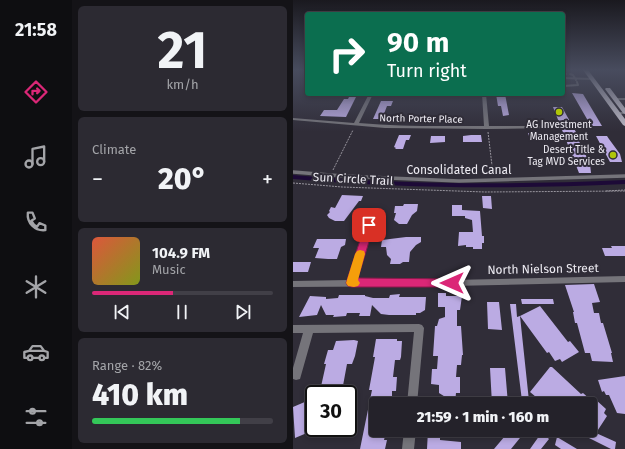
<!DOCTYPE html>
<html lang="en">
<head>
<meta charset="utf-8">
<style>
  :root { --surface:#24222a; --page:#2c2a32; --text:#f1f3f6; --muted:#a3a4a8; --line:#413f47; --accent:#db2777 }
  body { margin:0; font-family:"Fira Sans",sans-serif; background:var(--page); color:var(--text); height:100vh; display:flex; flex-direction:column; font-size:15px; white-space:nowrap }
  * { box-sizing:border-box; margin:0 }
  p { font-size:13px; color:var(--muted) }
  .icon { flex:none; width:22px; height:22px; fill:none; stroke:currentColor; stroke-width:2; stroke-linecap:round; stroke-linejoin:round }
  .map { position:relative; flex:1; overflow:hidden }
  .details { display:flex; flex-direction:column; gap:6px; padding:6px; background:#141317; width:221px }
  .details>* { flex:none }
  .guide { position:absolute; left:12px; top:12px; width:260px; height:84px; border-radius:4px; box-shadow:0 2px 6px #0003,0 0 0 1px var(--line); background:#0b6e4f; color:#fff; overflow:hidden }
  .speed { position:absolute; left:12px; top:385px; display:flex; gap:8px; font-size:20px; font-weight:700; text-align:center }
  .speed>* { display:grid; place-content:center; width:52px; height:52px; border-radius:50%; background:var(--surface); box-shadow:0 2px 6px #0003,0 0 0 1px var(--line); line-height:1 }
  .speed .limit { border:2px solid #111; border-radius:6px; background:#fff; color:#111 }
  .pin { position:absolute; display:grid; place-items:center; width:34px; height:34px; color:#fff; margin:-17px; border-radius:8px; box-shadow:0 2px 6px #0006 }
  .me { position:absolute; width:44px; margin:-22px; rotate:270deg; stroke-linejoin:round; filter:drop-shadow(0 0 3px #0008) }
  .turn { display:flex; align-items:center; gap:14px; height:84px; padding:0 16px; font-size:18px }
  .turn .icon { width:52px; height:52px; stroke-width:2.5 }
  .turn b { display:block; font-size:28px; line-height:34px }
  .big { font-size:30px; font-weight:800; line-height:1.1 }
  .details .card { flex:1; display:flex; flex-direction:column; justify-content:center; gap:6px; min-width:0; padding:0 14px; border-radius:6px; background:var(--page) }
  .details .dial { align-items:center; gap:0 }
  .dial b { font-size:52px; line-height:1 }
  .song { display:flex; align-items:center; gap:12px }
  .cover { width:48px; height:48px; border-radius:6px; background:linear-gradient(135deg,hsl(10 70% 55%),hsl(70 70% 35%)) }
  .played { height:4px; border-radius:2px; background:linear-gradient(90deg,var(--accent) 45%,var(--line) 45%) }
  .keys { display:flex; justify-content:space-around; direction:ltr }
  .heat { display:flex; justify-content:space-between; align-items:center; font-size:22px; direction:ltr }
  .charge { height:6px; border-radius:3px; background:linear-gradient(90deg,#34c759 82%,var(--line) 0) }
  .trip { position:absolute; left:76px; top:397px; width:228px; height:40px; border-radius:4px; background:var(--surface); box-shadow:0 2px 6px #0003,0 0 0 1px var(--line); font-weight:800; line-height:40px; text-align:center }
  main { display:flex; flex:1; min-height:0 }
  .menu { display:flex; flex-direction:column; width:72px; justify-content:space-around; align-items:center; background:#0e0e11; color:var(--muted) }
  .menu .icon { width:28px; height:28px }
  .menu .active { color:var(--accent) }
  .menu b { font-size:18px; color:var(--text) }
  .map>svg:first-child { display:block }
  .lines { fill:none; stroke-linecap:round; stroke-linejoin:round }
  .canal { fill:#1d0a37; fill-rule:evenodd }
  .building { fill:#bbabe3 }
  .path { stroke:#98959e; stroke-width:1; stroke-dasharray:2 1; stroke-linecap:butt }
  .lane-far1 { stroke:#75747a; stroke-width:2 }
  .lane { stroke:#75747a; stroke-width:3.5 }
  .street { fill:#75747a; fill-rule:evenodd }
  .primary { fill:#bcb9c5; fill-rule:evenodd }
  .route { fill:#db2777; stroke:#8e194d }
  .slow { fill:#f59e0b }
  .poi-dot { fill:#aec509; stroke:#302d38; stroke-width:1.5 }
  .labels { text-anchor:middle; stroke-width:4; stroke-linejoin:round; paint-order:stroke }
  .far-street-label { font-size:10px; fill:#edebf2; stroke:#302d38 }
  .far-poi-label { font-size:10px; fill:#edebf2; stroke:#302d38 }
  .street-label { font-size:12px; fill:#edebf2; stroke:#302d38 }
</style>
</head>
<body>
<main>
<nav class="menu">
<b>21:58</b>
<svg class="icon active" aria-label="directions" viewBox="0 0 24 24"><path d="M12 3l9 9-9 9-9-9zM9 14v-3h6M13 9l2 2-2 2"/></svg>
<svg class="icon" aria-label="music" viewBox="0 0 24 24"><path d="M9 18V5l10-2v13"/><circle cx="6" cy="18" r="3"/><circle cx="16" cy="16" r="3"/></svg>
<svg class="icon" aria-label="phone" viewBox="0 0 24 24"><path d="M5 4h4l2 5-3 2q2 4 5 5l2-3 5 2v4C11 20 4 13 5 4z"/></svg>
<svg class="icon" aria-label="climate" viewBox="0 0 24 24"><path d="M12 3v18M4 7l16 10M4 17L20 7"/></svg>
<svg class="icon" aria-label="car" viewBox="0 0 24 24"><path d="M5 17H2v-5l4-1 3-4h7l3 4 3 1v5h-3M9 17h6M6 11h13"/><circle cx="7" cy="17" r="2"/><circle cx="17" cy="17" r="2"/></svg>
<svg class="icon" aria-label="filters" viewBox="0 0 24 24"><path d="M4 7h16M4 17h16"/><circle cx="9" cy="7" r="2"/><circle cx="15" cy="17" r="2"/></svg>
</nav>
<section class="details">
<div class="card dial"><b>21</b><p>km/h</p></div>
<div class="card"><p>Climate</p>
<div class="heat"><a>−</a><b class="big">20°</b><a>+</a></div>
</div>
<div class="card">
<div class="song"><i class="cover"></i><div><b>104.9 FM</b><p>Music</p></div></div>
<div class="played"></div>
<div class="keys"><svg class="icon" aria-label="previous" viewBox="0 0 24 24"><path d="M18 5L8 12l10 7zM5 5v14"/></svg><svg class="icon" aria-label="pause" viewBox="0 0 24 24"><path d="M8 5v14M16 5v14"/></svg><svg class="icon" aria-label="next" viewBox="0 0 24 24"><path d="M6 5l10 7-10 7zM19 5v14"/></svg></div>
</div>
<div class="card"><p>Range · 82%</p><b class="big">410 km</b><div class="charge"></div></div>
</section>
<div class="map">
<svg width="332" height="449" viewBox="0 0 332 449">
  <rect width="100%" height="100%" fill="#302d38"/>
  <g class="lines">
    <path class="canal" d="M0,175C112,185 220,185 332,180V184C220,189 112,189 0,179Z"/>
  </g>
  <path class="building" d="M279,93L290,94L309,126H298Z
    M203,94H212L216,115L210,116L208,106H205Z
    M56,97H63L53,117L27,116L31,110H44L51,99H55Z
    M88,101H100L98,106H94L89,119H80Z
    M260,107H269L284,134L285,137H284L297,164L298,173H286Z
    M235,133H254L257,140H244L243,138L237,139Z
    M106,135H118L116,140H113L110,149H102L103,148L101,147Z
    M178,135H188L189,142H170V136Z
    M138,136H152V142L137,143Z
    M303,136H314L316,139L327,154L329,162H317Z
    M49,195L70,196L68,201H66L51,221H42L36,218L34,215L37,212L36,211L38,207L42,208Z
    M189,196H198L199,209L190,208Z
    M111,204H125L124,211L119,215L114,224H106L101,220L103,213H101L102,206H110Z
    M159,205H169V210L187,211L189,236H191V243H189V249H180V247H173V245L165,246L166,232H180L179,220L172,218V216H159Z
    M113,237H128V242L123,245L117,252L116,262H110L107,264H97L98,259L94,255L93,247H88L89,240Z
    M24,239H53L52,245L48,247L44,259H35L22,258L26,248H20Z
    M318,246H332V256H312L309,248H319Z
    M0,262H18L15,272H0Z
    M301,284L307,302L299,303L301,313H306L308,323H310L319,353H318L320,362L299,361L297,353H292L284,323H282L280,312H281L272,285Z
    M145,293H153V296H169L167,310H164V326H168L170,355H169L168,365H164L163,377H167V393H163L162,403L146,393V385L138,384L139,369H144L145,356H140L142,326H144L146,319L152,317V307H145Z
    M107,294L106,297H133L132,310L127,313H123V315H96L88,314L79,305L77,316H66L67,313H54L53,316L40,317L41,315H33L28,305L24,315L6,317L17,296L33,297V299L45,298L46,295H72V296L80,298H96L97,295Z
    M228,299H260L261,304H229Z
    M194,302H206L209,330L195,329Z
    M217,304H223L224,317L227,316L236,401H229Z
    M247,306L275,342L277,341L286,352L269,362L267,359L262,361L256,352L254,353L227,316Z
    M83,339H104V341H109L108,357L107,360H102L100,377H104L103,391H99V404H83V434H90L92,436L91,440H94L92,449H67L79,390H76L82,357H80Z
    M61,340L65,341L62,356L59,364H54L49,391H27L33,364H31L35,350H40L43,341Z
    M257,367H259L288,394L290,393L300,402L302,399L313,409L311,413L314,416L303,433L323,442L322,449H318L296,438L297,404H249V402L237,392Z
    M197,368H212L215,404H199Z
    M332,376V414L324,413L316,395H313L311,391L309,392L305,380Z
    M14,401L16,413L21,403V430L2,438L0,407Z
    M135,430H147V440L168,442V449H134Z
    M217,430H228L231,433L218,449H201Z
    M249,432L256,439L248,449H237Z
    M264,437L284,449H268L262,445Z"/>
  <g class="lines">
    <path class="path" d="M195,132L200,174
      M40,170L60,130
      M0,183L49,187L192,192L332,191
      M313,191L332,190"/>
    <path class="lane-far1" d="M270,74H273
      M277,74L280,75L283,80
      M270,78L299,79
      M270,86L285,85L284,82
      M322,99H332
      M324,113H332"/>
    <path class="lane" d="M0,172L50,176L166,181L332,176"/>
    <path class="street" d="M76,94H80L66,123C108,127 149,126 191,126L189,94H193L196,126H257L259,127L257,128L194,129L92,128L0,120V118L61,123Z
      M74,223H78L80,225L64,280H159L332,276V282L159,286L0,287V281L56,280Z
      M126,324L129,325L131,328L124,404H114L121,332L20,333L7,379L3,380L0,379V368L10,333H0V325Z
      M111,430H123L121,449H109Z"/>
    <path class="primary" d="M290,70H295L332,119V126L330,125Z
      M313,88H317L332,108V114L330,113L312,89Z"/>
  </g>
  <linearGradient id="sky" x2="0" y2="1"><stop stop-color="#1a191f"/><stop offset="0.53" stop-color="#484c5e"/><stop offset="1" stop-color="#484c5e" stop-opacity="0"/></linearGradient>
  <rect width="332" height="132" fill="url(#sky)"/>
  <path class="route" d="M76,222L81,225L65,278L159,279L163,280L164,283L163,286L159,287H59L55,286L53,283L72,225Z"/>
  <path class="slow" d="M67,250L71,251L72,254L65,280L67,283L65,286L61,287L55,286L53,283L62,254L64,251Z"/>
  <g class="poi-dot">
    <circle cx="266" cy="112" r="4"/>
    <circle cx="320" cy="155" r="4"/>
  </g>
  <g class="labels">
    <g class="far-street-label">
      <text transform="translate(128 118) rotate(1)" y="4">North Porter Place</text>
    </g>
    <g class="far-poi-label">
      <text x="266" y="128">AG Investment<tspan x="266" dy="12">Management</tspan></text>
      <text x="312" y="153" text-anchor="end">Desert Title &amp;<tspan x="312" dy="12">Tag MVD Services</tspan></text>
    </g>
    <g class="street-label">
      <text x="166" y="174">Consolidated Canal</text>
      <text transform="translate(60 179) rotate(3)" y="4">Sun Circle Trail</text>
      <text transform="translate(250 269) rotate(-1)" y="4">North Nielson Street</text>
    </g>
  </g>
</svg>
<div class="speed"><div class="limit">30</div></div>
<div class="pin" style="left:76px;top:225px;background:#d93025"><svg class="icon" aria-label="arrive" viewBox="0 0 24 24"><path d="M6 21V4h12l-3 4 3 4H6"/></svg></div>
<svg class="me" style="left:159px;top:283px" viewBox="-20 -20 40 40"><path d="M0-17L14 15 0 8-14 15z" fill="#db2777" stroke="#fff" stroke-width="4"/></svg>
<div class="trip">21:59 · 1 min · 160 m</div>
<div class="guide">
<div class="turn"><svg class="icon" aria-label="right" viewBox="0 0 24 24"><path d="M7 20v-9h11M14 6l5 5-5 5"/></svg><div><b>90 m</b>Turn right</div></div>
</div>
</div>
</main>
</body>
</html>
